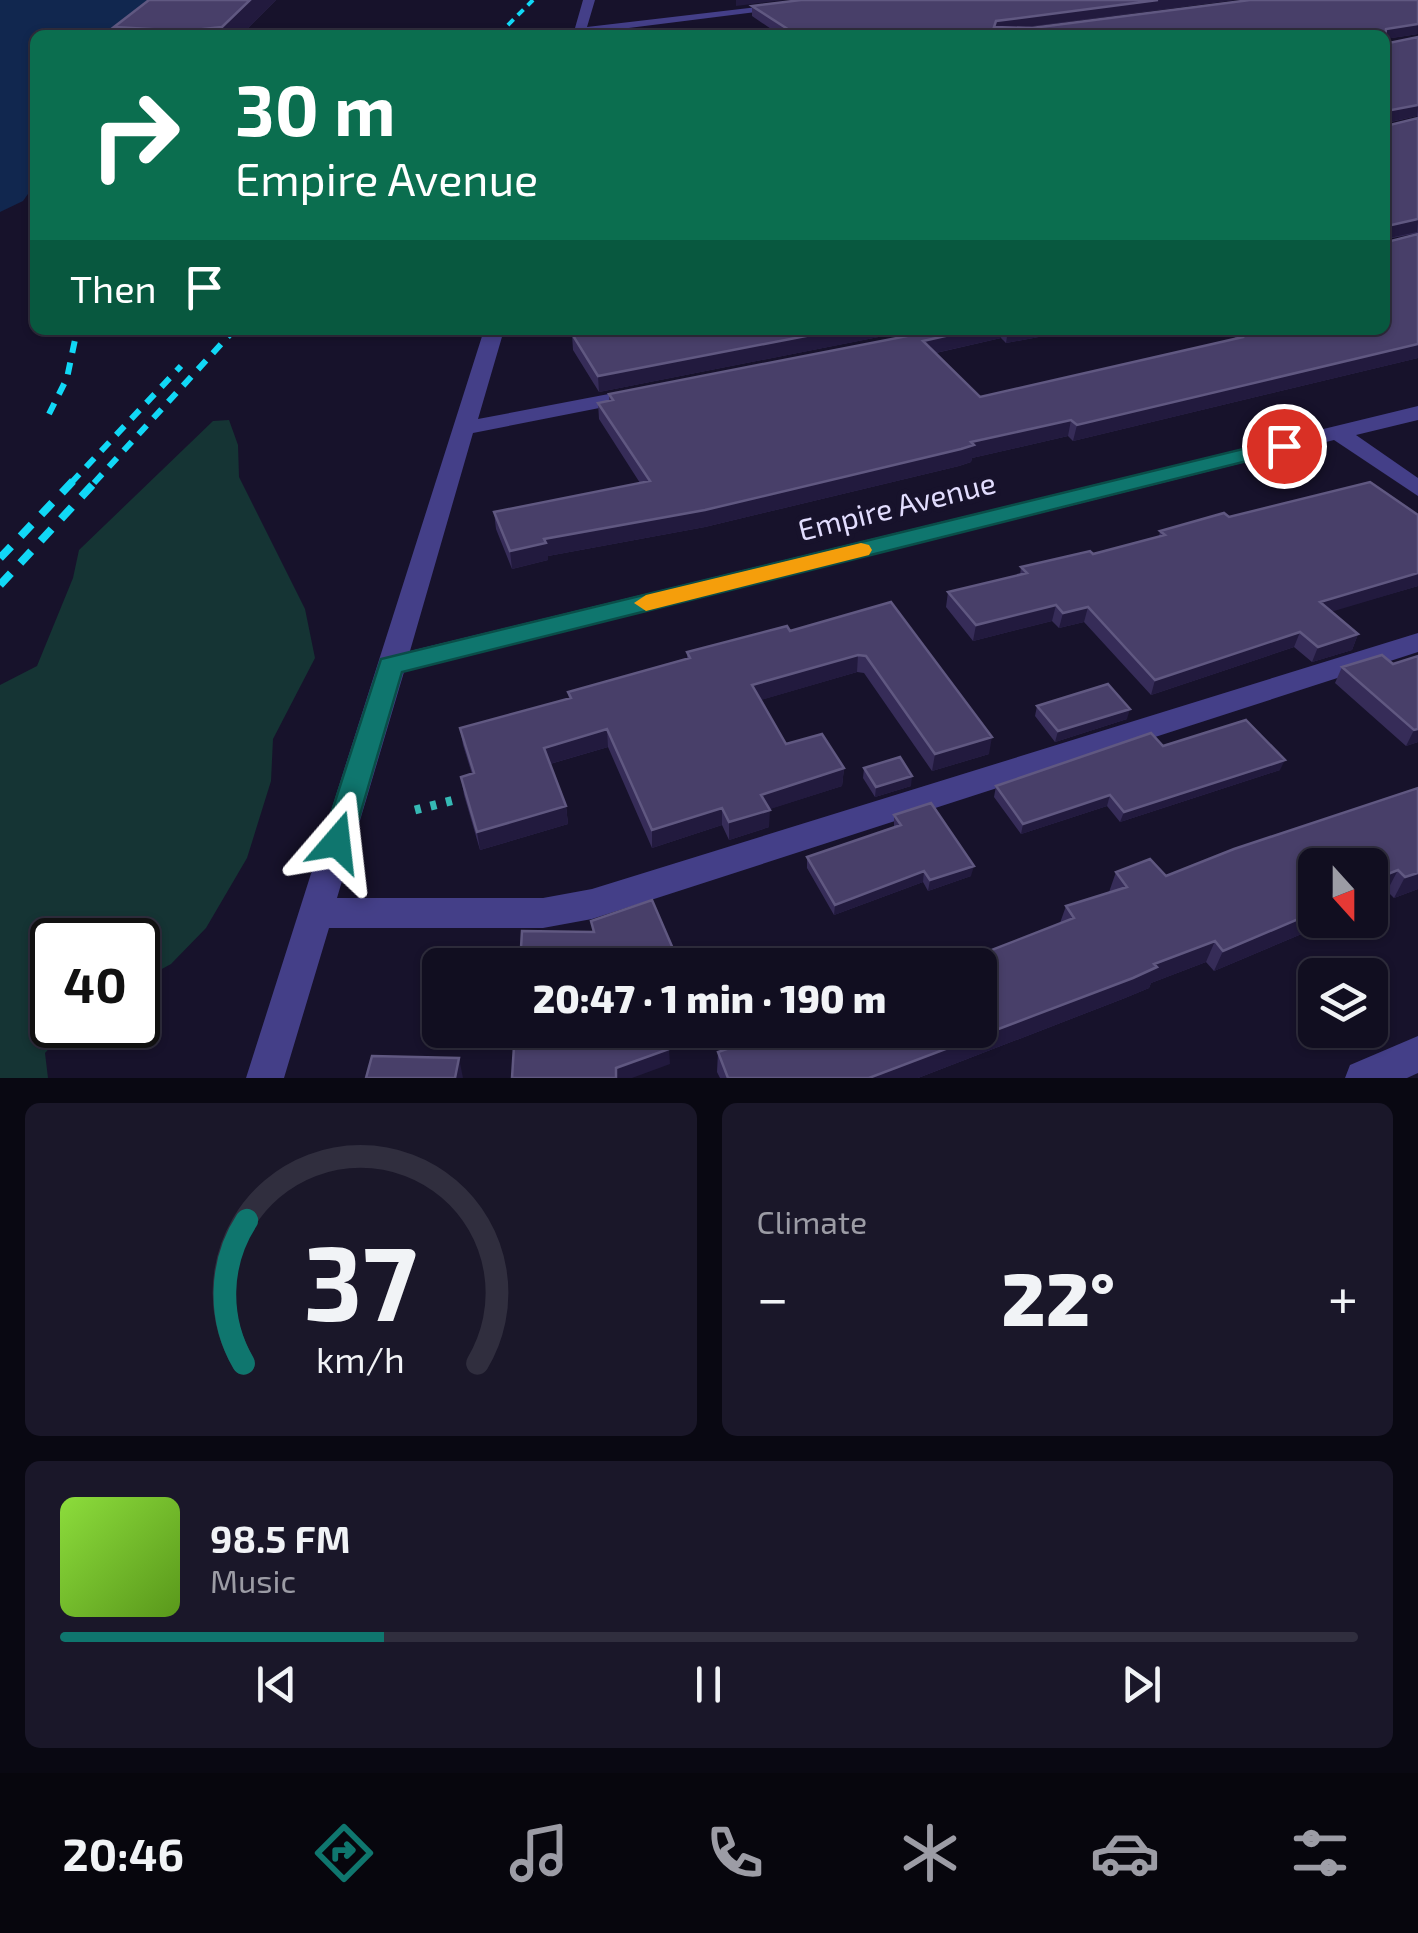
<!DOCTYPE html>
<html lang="en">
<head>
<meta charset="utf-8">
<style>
  :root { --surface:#110e20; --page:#1a1729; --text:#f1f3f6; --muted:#9c9ca5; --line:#302e3e; --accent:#0f766e }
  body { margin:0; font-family:"Exo 2",sans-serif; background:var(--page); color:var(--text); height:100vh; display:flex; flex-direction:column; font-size:38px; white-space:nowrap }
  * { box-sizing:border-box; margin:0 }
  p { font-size:32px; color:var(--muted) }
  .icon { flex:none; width:55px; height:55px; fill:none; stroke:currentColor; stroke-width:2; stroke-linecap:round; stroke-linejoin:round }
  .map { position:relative; height:1078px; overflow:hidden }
  .details { display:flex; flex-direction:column; gap:25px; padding:25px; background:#090812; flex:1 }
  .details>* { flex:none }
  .banner { position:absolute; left:30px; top:30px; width:1360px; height:305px; border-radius:15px; box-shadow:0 2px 8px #0004,0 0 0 2px var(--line); background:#0b6e4f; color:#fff; overflow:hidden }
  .needle { width:65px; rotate:159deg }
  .fabs { position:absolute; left:1298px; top:848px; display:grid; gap:20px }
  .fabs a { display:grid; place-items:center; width:90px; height:90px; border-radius:15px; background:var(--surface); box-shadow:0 2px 8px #0004,0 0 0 2px var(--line); font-size:50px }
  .speed { position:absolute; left:30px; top:918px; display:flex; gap:20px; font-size:50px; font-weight:700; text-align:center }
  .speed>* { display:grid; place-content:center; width:130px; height:130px; border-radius:50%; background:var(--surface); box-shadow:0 2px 8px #0004,0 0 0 2px var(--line); line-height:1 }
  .speed .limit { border:5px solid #111; border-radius:15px; background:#fff; color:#111 }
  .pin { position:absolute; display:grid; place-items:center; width:85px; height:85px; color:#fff; margin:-42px; border:5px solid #fff; border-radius:50%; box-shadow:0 2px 10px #0007 }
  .me { position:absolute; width:110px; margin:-55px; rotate:17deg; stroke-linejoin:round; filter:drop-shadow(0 0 8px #0008) }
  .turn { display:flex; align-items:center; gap:35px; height:210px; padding:0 40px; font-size:45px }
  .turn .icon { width:130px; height:130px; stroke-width:2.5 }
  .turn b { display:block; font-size:70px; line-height:85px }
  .then { display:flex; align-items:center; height:95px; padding:0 40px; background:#0003; gap:20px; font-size:38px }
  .big { font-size:75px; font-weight:800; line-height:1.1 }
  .details .tile { flex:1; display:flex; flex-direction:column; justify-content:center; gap:15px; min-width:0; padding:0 35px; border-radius:15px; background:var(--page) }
  .details .dial { align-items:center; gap:0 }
  .dial svg { height:260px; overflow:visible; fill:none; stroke:var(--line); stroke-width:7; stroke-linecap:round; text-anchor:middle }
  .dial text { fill:var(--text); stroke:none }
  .song { display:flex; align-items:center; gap:30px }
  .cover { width:120px; height:120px; border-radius:15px; background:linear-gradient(135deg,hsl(90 70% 55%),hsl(90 70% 35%)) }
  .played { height:10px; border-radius:5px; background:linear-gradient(90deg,var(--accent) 25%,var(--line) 25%) }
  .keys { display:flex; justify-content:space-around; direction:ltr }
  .heat { display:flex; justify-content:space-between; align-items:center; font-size:55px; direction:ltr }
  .details .tiles { flex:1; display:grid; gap:25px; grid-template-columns:1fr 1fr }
  .tile:last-child { grid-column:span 2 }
  .trip { position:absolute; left:422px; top:948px; width:575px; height:100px; border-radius:15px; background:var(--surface); box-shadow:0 2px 8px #0004,0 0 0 2px var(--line); font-weight:800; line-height:100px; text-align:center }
  .dock { display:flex; height:160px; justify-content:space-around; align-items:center; background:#07060d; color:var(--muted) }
  .dock .icon { width:70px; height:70px }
  .dock .selected { color:var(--accent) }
  .dock b { font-size:45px; color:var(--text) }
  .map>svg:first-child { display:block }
  .green { fill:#153434 }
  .water { fill:#11274f }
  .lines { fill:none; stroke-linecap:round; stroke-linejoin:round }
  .path { stroke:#36b9b5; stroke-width:9; stroke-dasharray:6 10; stroke-linecap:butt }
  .minor { fill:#443f88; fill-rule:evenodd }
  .rail-far2 { stroke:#11d8f6; stroke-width:4; stroke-dasharray:8 6; stroke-linecap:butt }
  .rail-far1 { stroke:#11d8f6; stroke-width:6; stroke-dasharray:12 10; stroke-linecap:butt }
  .rail { stroke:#11d8f6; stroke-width:8; stroke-dasharray:16 14; stroke-linecap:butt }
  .wall { fill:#362c58; fill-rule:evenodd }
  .shaded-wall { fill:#221a3e }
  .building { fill:#483f69; stroke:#605881; stroke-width:2.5 }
  .route { fill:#0f766e; stroke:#0a4d48; stroke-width:2.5 }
  .slow { fill:#f59e0b }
  .labels { text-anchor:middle; stroke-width:10; stroke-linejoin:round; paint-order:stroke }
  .street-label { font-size:30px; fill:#e2ddfe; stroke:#17122b }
</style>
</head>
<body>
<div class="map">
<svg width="1418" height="1078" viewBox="0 0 1418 1078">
  <rect width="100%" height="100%" fill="#17122b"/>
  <path class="green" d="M229,420L238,445L239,477L305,609L315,658L273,739L271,781L247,858L206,928L171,964L138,982V940H52V1025H70L45,1053L48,1078H0V685L37,666L73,578L79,550L213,421Z"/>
  <path class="water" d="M0,0H149L106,35H35V184L23,201L0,212Z"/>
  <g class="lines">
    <path class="path" d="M415,810L458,799"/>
    <path class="minor" d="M583,0H595L587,27L817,0H852L573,35Z
      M484,330H504L478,419L640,388L651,394L640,400L473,433L410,651L1418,406V420L1356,435L1418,478V496L1334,440L404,672L337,898H543L592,889L1418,633V652L592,919L543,928H329L284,1078H246Z
      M1418,1036V1073L1407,1078H1345L1350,1065Z"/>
    <path class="rail-far2" d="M498,35L533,0"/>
    <path class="rail-far1" d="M49,414L67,378L77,330
      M71,483L181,366
      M94,483L234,330"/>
    <path class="rail" d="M0,558L73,481
      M0,585L96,481"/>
  </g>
  <path class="wall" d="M149,0H276L241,35H116L114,27Z
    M1234,0L1022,28L1418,0V36V34L1385,39V35H780L752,16V6Z
    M1418,37V233L1387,239L1391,241L1418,234V358L1073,441L1068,436L972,458L971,462L959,466L705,527L548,556V560L512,569L496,529L494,512L640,483L599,419L598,403L609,401V394L938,330H1076L1006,343L1001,338L936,353L980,397L1235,339L1234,330H1385V39L1389,43ZM1417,116L1418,118L1390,125L1387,123Z
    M596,330H914L599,392L573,350L572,334Z
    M1418,515V586L1331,611L1358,634L1352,650L1312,662L1294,647L1151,695L1084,622L1059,628L1052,621L973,641L946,607L948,592L1020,575L1021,567L1093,554L1159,537L1160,531L1229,517Z
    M891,602L989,754L932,771L864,673L857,672L760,700L786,744L844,768L842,786L769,809V827L729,840L722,825L652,848L608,747L550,764L566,806L568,824L480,850L464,795L461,777L472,774L463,745L460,728L569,699L568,692L687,658V652L790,631Z
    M1393,664L1418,742L1406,746L1335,683L1342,667Z
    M1037,706L1127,719L1055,742L1035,716Z
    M1163,746L1280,770L1120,822L1107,806L1021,834L994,797L996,786Z
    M864,768L911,786L875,797L863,778Z
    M1418,788V889L1394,898L1387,891L1370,865L1315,920H1325L1323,925L1214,971L1206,962L1151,983L1149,988L1125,998L918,1078H720L717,1072L718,1052L773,1033L772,1030H980L1060,923L1066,906L1109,892L1116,872L1166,876Z
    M894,815L971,876L928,891L923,882L834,915L807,868V857L894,827Z"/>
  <path class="shaded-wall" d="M250,0H276L241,35H186L185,31Z
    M736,0H785L736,6Z
    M1158,0H1234L995,31L993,35L996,21Z
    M1418,24V34L1385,39L1386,29Z
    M1418,105L1417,116L1385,123L1386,111Z
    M1418,219L1417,232L1385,239L1387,226Z
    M837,330H914L599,392L598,376Z
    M972,330H1002L1001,338L922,356L923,341Z
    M1008,330H1076L1006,343Z
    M1418,344V358L1073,441L1077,425Z
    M1071,420L1068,436L972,458L971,462L959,466L705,527L548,556V560L512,569L510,551L544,539Z
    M1418,573V586L1314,617L1320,602Z
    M1056,605L1052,621L973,641L976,625Z
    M1088,607L1084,622L1059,628L1063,613Z
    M1300,632L1294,647L1151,695L1155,680Z
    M1358,634L1352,650L1312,662L1318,647Z
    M858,655L857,672L751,703L752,685Z
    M1130,709L1127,719L1055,742L1058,731Z
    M607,729L608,747L546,765L544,748Z
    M1418,729V742L1406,746L1414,730Z
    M992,737L989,754L932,771L935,754Z
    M1285,760L1280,770L1120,822L1124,812Z
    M844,768L842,786L761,812V795Z
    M912,776L911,786L875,797L876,787Z
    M1110,795L1107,806L1021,834L1023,824Z
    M566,806L568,824L480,850L477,832Z
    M722,808V825L652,848V830Z
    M770,810L769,827L729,840V822Z
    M974,866L971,876L928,891L930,880Z
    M1398,870L1387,891L1370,897V881Z
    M924,871L923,882L834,915L835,905Z
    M1418,873V889L1394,898L1405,877Z
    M1315,912V920H1325L1323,925L1214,971L1223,951Z
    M1215,941L1206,962L1151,983L1149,988L1125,998L918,1078H869Z
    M669,1049L670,1064L632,1078H616V1068Z
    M459,1058L463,1078H455Z"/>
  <path class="building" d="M149,0H250L222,27L185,31L114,27Z
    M801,0H1158L996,21L994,27L1032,28L1250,0H1418V24L1386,29L1385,37V35H797L752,6Z
    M1418,37V105L1386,111L1385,122L1390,125L1418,118V219L1387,226L1386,238L1391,241L1418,234V344L1077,425L1071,420L971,442L974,445L961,449L705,510L544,539L546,543L510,551L494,512L650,481L598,403L613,400L609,394L938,330H972L923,341L980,397L1243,337L1241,330H1385V39L1389,43Z
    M596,330H837L598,376L572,334Z
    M1370,482L1418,515V573L1320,602L1358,634L1318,647L1300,632L1155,680L1088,607L1063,613L1056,605L976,625L948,592L1027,573L1021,567L1090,551L1093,554L1165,535L1160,531L1224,513L1229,517Z
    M891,602L992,737L935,754L866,656L858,655L752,685L786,744L822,734L844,768L761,795L770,810L729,822L722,808L652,830L607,729L544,748L566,806L477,832L461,777L474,773L460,728L571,698L568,692L690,658L687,652L787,626L790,631Z
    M1382,655L1393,664L1418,656V729L1414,730L1342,667Z
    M1108,684L1130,709L1058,731L1037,706Z
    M1246,720L1285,760L1124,812L1110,795L1023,824L996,786L1151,733L1163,746Z
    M900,757L912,776L876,787L864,768Z
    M1418,788V873L1405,877L1398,870L1370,881V865H1315V912L1223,951L1215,941L1154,964L1157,967L1133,978L869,1078H728L718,1052L782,1030H980V965H953L1074,918L1066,906L1127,887L1116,872L1150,859L1166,876L1234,849Z
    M931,803L974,866L930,880L924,871L835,905L807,857L901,825L894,815Z
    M652,900L680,965H520L522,931L594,932L591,921Z
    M515,1030H662L669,1049L616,1068V1078H512Z
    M372,1056L459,1058L455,1078H366Z"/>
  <path class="route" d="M1284,439L1291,441L1294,446L1291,450L402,672L352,842L347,851L337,854L326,851L322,842L381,659Z"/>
  <path class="slow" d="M861,543L869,545L872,550L869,555L646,611L634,603L646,595Z"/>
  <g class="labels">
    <g class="street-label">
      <text transform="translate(897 507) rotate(-14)" y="10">Empire Avenue</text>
    </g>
  </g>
</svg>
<div class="fabs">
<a><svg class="needle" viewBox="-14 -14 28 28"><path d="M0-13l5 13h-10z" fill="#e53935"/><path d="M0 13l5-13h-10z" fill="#9c9ca5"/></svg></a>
<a><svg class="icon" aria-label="layers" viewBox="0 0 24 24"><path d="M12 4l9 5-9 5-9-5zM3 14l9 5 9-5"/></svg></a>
</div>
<div class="speed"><div class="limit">40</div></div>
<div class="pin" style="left:1284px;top:446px;background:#d93025"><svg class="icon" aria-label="arrive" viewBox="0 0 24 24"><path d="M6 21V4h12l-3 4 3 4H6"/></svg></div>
<svg class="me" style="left:337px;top:842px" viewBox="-20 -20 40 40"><path d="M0-17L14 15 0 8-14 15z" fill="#0f766e" stroke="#fff" stroke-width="4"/></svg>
<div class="trip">20:47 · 1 min · 190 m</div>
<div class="banner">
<div class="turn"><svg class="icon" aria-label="right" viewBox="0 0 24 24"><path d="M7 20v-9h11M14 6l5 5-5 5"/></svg><div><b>30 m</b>Empire Avenue</div></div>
<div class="then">Then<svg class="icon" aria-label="arrive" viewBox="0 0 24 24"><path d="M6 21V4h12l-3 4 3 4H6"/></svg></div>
</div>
</div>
<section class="details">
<div class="tiles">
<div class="tile dial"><svg viewBox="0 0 100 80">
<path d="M14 69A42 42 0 1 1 86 69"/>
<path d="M14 69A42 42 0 0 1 15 25" stroke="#0f766e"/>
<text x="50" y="56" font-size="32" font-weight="700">37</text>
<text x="50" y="72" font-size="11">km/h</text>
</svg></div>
<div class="tile"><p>Climate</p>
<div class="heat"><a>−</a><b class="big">22°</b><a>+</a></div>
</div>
<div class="tile">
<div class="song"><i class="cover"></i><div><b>98.5 FM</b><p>Music</p></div></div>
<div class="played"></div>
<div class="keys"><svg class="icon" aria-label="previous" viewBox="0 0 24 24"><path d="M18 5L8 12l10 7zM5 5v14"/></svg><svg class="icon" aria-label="pause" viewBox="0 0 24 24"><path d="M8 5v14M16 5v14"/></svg><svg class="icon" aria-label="next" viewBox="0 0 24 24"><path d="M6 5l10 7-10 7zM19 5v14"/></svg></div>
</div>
</div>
</section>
<nav class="dock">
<b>20:46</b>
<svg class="icon selected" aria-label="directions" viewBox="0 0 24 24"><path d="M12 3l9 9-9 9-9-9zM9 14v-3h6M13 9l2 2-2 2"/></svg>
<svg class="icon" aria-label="music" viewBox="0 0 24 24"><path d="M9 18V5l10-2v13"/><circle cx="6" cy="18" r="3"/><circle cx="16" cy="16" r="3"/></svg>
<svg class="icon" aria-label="phone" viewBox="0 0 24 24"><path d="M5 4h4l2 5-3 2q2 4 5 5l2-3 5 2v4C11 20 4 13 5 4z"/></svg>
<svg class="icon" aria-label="climate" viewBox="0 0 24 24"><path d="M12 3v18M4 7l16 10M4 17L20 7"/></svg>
<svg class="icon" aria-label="car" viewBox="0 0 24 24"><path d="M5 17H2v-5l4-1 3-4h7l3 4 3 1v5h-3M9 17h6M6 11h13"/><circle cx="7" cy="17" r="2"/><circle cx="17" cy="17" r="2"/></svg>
<svg class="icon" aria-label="filters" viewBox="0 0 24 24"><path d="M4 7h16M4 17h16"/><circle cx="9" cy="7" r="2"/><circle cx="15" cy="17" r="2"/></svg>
</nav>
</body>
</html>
